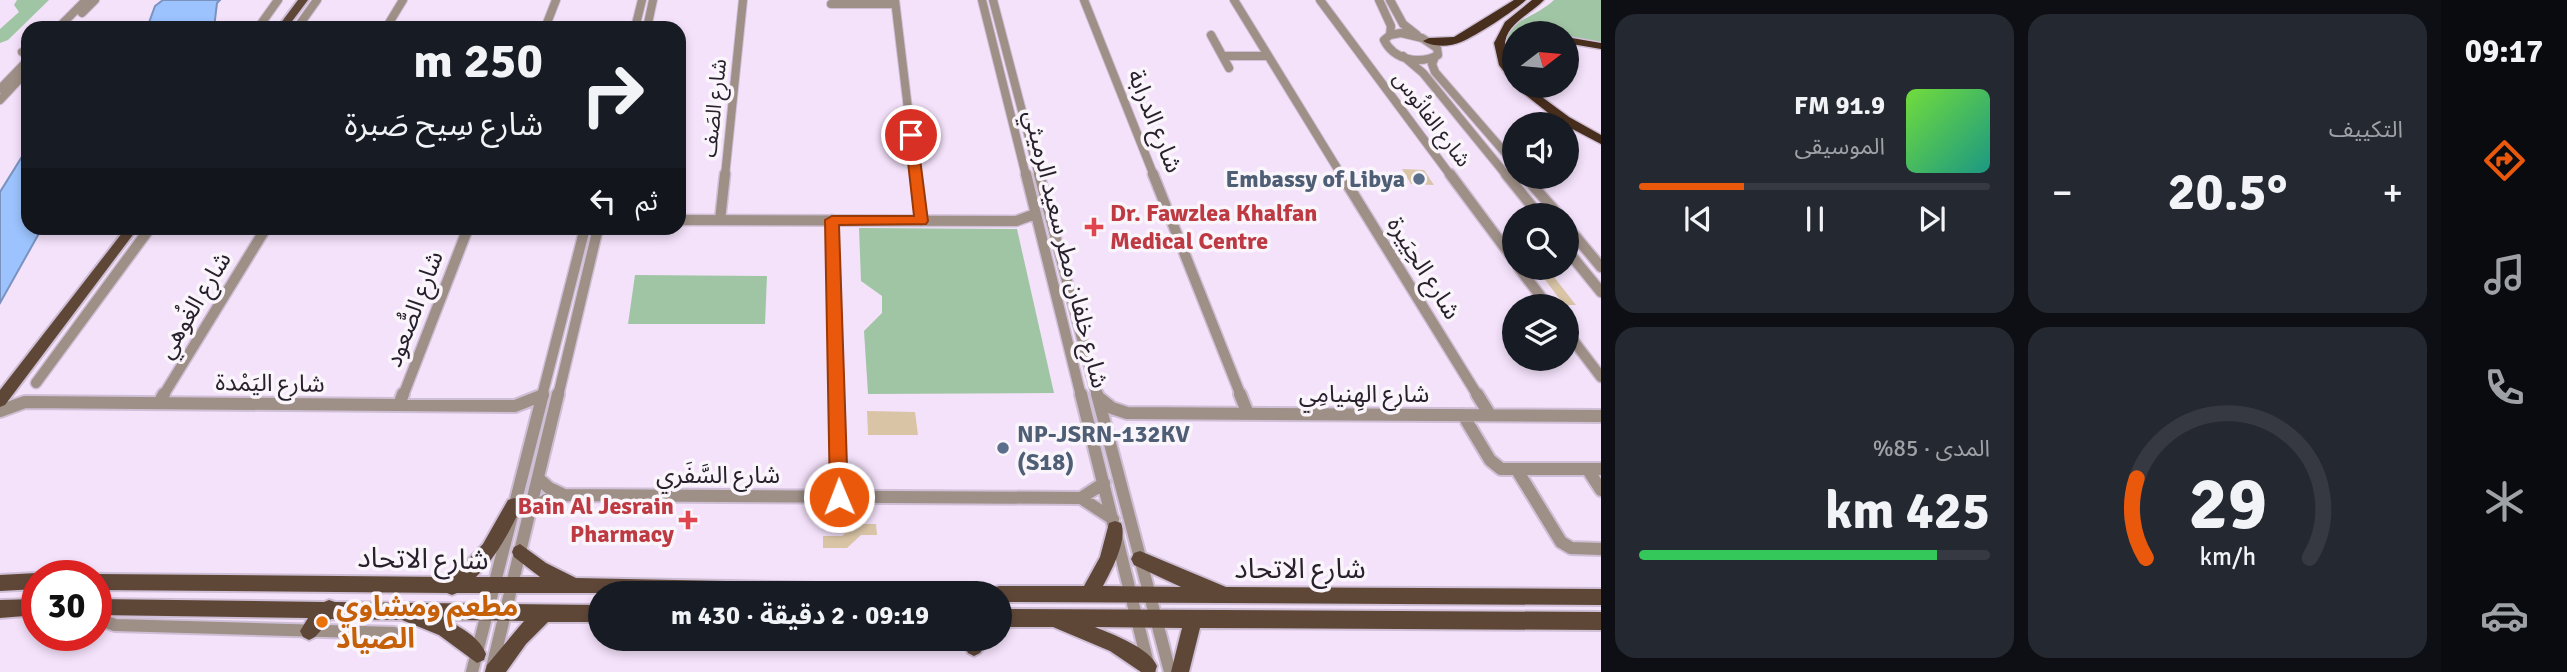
<!DOCTYPE html>
<html lang="ar">
<head>
<meta charset="utf-8">
<style>
  :root { --surface:#171b24; --page:#242831; --text:#f1f3f6; --muted:#9ea1a6; --line:#363941; --accent:#ea580c }
  body { margin:0; font-family:Signika,"Noto Sans Arabic",sans-serif; background:var(--page); color:var(--text); direction:rtl; height:100vh; display:flex; flex-direction:column; font-size:26px; white-space:nowrap }
  * { box-sizing:border-box; margin:0 }
  p { font-size:23px; color:var(--muted) }
  .icon { flex:none; width:38px; height:38px; fill:none; stroke:currentColor; stroke-width:2; stroke-linecap:round; stroke-linejoin:round }
  .map { position:relative; flex:1; overflow:hidden; direction:ltr }
  .drawer { display:flex; flex-direction:column; gap:14px; padding:14px; background:#0d0f14; width:840px }
  .drawer>* { flex:none }
  .top-card { position:absolute; left:21px; top:21px; width:665px; height:214px; border-radius:21px; box-shadow:0 4px 10px #0003; direction:rtl; background:#171b24; color:var(--text); overflow:hidden }
  .needle { width:46px; rotate:74deg }
  .controls { position:absolute; left:1502px; top:21px; display:grid; gap:14px }
  .controls a { display:grid; place-items:center; width:77px; height:77px; border-radius:50%; background:var(--surface); box-shadow:0 4px 10px #0003; font-size:35px }
  .speed { position:absolute; left:21px; top:560px; display:flex; gap:14px; font-size:35px; font-weight:700; text-align:center }
  .speed>* { display:grid; place-content:center; width:91px; height:91px; border-radius:50%; background:var(--surface); box-shadow:0 4px 10px #0003; line-height:1 }
  .speed .limit { border:10px solid #d22; background:#fff; color:#111 }
  .pin { position:absolute; display:grid; place-items:center; width:60px; height:60px; color:#fff; margin:-30px; border:4px solid #fff; border-radius:50%; box-shadow:0 2px 7px #0007 }
  .me { position:absolute; width:77px; margin:-38px; rotate:359deg; stroke-linejoin:round; filter:drop-shadow(0 0 5px #0008) }
  .turn { display:flex; align-items:center; gap:24px; height:147px; padding:0 28px; font-size:32px }
  .turn .icon { width:91px; height:91px; stroke-width:2.5 }
  .turn b { display:block; font-size:49px; line-height:60px }
  .then { display:flex; align-items:center; height:66px; padding:0 28px; background:#0003; gap:14px; font-size:26px }
  .big { font-size:52px; font-weight:700; line-height:1.1 }
  .drawer .card { flex:1; display:flex; flex-direction:column; justify-content:center; gap:10px; min-width:0; padding:0 24px; border-radius:21px; background:var(--page) }
  .drawer .dial { align-items:center; gap:0 }
  .dial svg { height:182px; overflow:visible; fill:none; stroke:var(--line); stroke-width:7; stroke-linecap:round; text-anchor:middle }
  .dial text { fill:var(--text); stroke:none }
  .song { display:flex; align-items:center; gap:21px }
  .cover { width:84px; height:84px; border-radius:10px; background:linear-gradient(135deg,hsl(100 70% 55%),hsl(170 70% 35%)) }
  .played { height:7px; border-radius:4px; background:linear-gradient(90deg,var(--accent) 30%,var(--line) 30%) }
  .keys { display:flex; justify-content:space-around; direction:ltr }
  .heat { display:flex; justify-content:space-between; align-items:center; font-size:38px; direction:ltr }
  .charge { height:10px; border-radius:5px; background:linear-gradient(90deg,#34c759 85%,var(--line) 0) }
  .drawer .tiles { flex:1; display:grid; gap:14px; grid-template-columns:repeat(2,1fr) }
  .trip { position:absolute; left:588px; top:581px; width:424px; height:70px; border-radius:35px; background:var(--surface); box-shadow:0 4px 10px #0003; font-weight:700; line-height:70px; text-align:center; direction:rtl }
  main { display:flex; flex:1; min-height:0 }
  .menu { display:flex; flex-direction:column; width:126px; justify-content:space-around; align-items:center; background:#090b0e; color:var(--muted) }
  .menu .icon { width:49px; height:49px }
  .menu .active { color:var(--accent) }
  .menu b { font-size:32px; color:var(--text) }
  .map>svg:first-child { display:block }
  .green { fill:#a0c5a4 }
  .water { fill:#9cc3fe; stroke:#7992bf; stroke-width:2 }
  .building { fill:#d9c4a5 }
  .lines { fill:none; stroke-linecap:round; stroke-linejoin:round }
  .minor-far2-casing { stroke:#cfbfd6; stroke-width:10 }
  .minor-far1-casing { stroke:#cfbfd6; stroke-width:13 }
  .minor-casing { stroke:#cfbfd6; stroke-width:16 }
  .major-casing { stroke:#cfbfd6; stroke-width:4 }
  .highway-casing { stroke:#cfbfd6; stroke-width:3 }
  .minor-far2 { stroke:#9e8f87; stroke-width:8 }
  .minor-far1 { stroke:#9e8f87; stroke-width:10 }
  .minor { stroke:#9e8f87; stroke-width:12 }
  .major { fill:#5f4738; fill-rule:evenodd }
  .highway { fill:#482e1c; fill-rule:evenodd }
  .route { fill:#ea580c; stroke:#983908; stroke-width:2 }
  .service-dot { fill:#5c6f8a; stroke:#f9f5fb; stroke-width:2.5 }
  .health-dot { fill:#e0444e; stroke:#f9f5fb; stroke-width:2.5 }
  .food-dot { fill:#e8710a; stroke:#f9f5fb; stroke-width:2.5 }
  .labels { text-anchor:middle; stroke-width:7; stroke-linejoin:round; paint-order:stroke }
  .far-street-label { font-size:21px; fill:#28202c; stroke:#f9f5fb }
  .street-label { font-size:24px; fill:#28202c; stroke:#f9f5fb }
  .service-label { font-size:24px; font-weight:bold; fill:#4e5e75; stroke:#f9f5fb; text-anchor:end }
  .health-label { font-size:24px; font-weight:bold; fill:#be3a42; stroke:#f9f5fb; text-anchor:start }
  .near-street-label { font-size:28px; fill:#28202c; stroke:#f9f5fb }
  .near-food-label { font-size:28px; font-weight:bold; fill:#c56008; stroke:#f9f5fb; text-anchor:start }
</style>
</head>
<body>
<main>
<nav class="menu">
<b>09:17</b>
<svg class="icon active" aria-label="directions" viewBox="0 0 24 24"><path d="M12 3l9 9-9 9-9-9zM9 14v-3h6M13 9l2 2-2 2"/></svg>
<svg class="icon" aria-label="music" viewBox="0 0 24 24"><path d="M9 18V5l10-2v13"/><circle cx="6" cy="18" r="3"/><circle cx="16" cy="16" r="3"/></svg>
<svg class="icon" aria-label="phone" viewBox="0 0 24 24"><path d="M5 4h4l2 5-3 2q2 4 5 5l2-3 5 2v4C11 20 4 13 5 4z"/></svg>
<svg class="icon" aria-label="climate" viewBox="0 0 24 24"><path d="M12 3v18M4 7l16 10M4 17L20 7"/></svg>
<svg class="icon" aria-label="car" viewBox="0 0 24 24"><path d="M5 17H2v-5l4-1 3-4h7l3 4 3 1v5h-3M9 17h6M6 11h13"/><circle cx="7" cy="17" r="2"/><circle cx="17" cy="17" r="2"/></svg>
</nav>
<section class="drawer">
<div class="tiles">
<div class="card"><p>التكييف</p>
<div class="heat"><a>−</a><b class="big">20.5°</b><a>+</a></div>
</div>
<div class="card">
<div class="song"><i class="cover"></i><div><b>91.9 FM</b><p>الموسيقى</p></div></div>
<div class="played"></div>
<div class="keys"><svg class="icon" aria-label="previous" viewBox="0 0 24 24"><path d="M18 5L8 12l10 7zM5 5v14"/></svg><svg class="icon" aria-label="pause" viewBox="0 0 24 24"><path d="M8 5v14M16 5v14"/></svg><svg class="icon" aria-label="next" viewBox="0 0 24 24"><path d="M6 5l10 7-10 7zM19 5v14"/></svg></div>
</div>
<div class="card dial"><svg viewBox="0 0 100 80">
<path d="M14 69A42 42 0 1 1 86 69"/>
<path d="M14 69A42 42 0 0 1 10 34" stroke="#ea580c"/>
<text x="50" y="56" font-size="32" font-weight="700">29</text>
<text x="50" y="72" font-size="11">km/h</text>
</svg></div>
<div class="card"><p>المدى · 85%</p><b class="big">425 km</b><div class="charge"></div></div>
</div>
</section>
<div class="map">
<svg width="1601" height="672" viewBox="0 0 1601 672">
  <rect width="100%" height="100%" fill="#f4e2fb"/>
  <path class="green" d="M17,0H49L8,40L0,43V29L19,12L14,5Z
    M1554,0H1601V42L1566,36V33H1514L1512,64C1493,19 1530,23 1554,0Z
    M859,228L1017,229L1054,393L868,394L864,331L882,313V296L861,281Z
    M635,275L767,276L765,324H628Z"/>
  <path class="water" d="M163,0H220L217,3L214,28H147L155,6Z
    M28,147V228H42L0,303V192Z"/>
  <path class="building" d="M1402,169L1424,170L1434,185L1411,184Z
    M1543,277H1554L1576,305H1564Z
    M867,411L915,412L918,435H868Z
    M856,524H876L877,535H861L847,548H823V536H842Z"/>
  <g class="lines">
    <g class="minor-far2-casing">
      <path id="minor-far2" d="M895,0L916,176
        M982,0L1026,176
        M993,0L1039,176
        M1084,0L1154,176
        M1234,0L1342,176
        M1320,0L1451,176
        M1379,0L1391,26L1390,35
        M1390,0L1403,24L1417,35
        M831,4H895
        M82,13L95,0
        M58,28L86,0
        M258,28L278,0
        M297,28L317,0
        M386,28L403,0
        M545,28L556,0
        M635,28L642,0
        M647,28L653,0
        M1401,33L1422,38L1437,48L1438,55C1419,65 1394,60 1384,40L1390,35Z
        M1211,35L1229,68
        M22,52L28,50
        M1223,56H1268
        M1403,56L1423,73L1507,176
        M1435,57L1432,64L1435,72L1514,163
        M0,89L28,60
        M0,100L28,70
        M725,176L743,0"/>
    </g>
    <g class="minor-far1-casing">
      <path id="minor-far1" d="M915,174L921,221
        M1026,174L1081,396
        M1039,174L1097,396
        M1153,174L1241,396
        M1341,174L1478,396
        M1450,174L1514,260
        M1506,174L1539,215
        M1525,177L1559,215
        M679,220L1016,221L1035,214
        M720,220L725,174
        M832,220L836,396
        M1566,225L1601,267
        M1566,249L1601,292
        M1519,268L1548,306
        M1566,331L1601,377
        M36,383L150,228
        M163,396L266,228
        M403,396L468,228
        M540,396L543,395
        M542,396L585,228
        M558,396L598,228"/>
    </g>
    <g class="minor-casing">
      <path id="minor" d="M836,394L839,497
        M1081,394L1150,672
        M1097,394L1170,672
        M1240,394L1248,414
        M1477,394L1490,415
        M1098,397L1112,408L1127,413L1601,416
        M159,403L164,394
        M399,405L403,394
        M0,411L25,402L515,406L543,395
        M1463,415L1490,460L1501,469H1601
        M1517,470L1561,542L1571,548L1601,549
        M1588,470L1601,490
        M538,478L549,488L564,495
        M1081,498L1104,483
        M530,510L546,500L564,495L1081,498L1113,519
        M98,607L101,620L115,625L394,633
        M472,672L543,394
        M491,672L558,394"/>
    </g>
    <g class="major-casing">
      <path id="major" d="M298,0H308L287,28H277Z
        M126,228H138L5,405L0,407V390Z
        M514,498L520,500L522,505C510,531 497,556 476,577H540L514,557L512,552L514,547L520,544L546,563L576,578L917,585L923,587L926,593H457L452,595L447,593L96,590V576H91L96,574L451,577L483,544L508,500Z
        M1115,521L1121,523C1128,540 1111,571 1103,586L1181,587L1134,565L1131,559L1134,553L1140,551L1226,587L1601,589V605L999,602V593H991L993,588L999,586H1084L1100,557L1109,523Z
        M37,573L43,576H37V589L0,591V575Z
        M37,599V615L0,618V600Z
        M96,599L324,602L329,600L335,602L600,605V622H548L526,644L506,672H485L487,665L524,621L447,620C462,628 480,638 486,654L484,660L477,663L439,635L402,620L331,619L315,637L309,640L303,637L300,631L308,618L96,615Z
        M999,609L1601,612V630L1200,628L1189,672H1171L1182,628L1095,627C1112,634 1150,648 1157,666L1155,672H1141L1110,651L1053,627H999Z
        M969,639H990L980,653L974,656L968,653L965,647Z"/>
    </g>
    <g class="highway-casing">
      <path id="highway" d="M1514,0H1526C1514,11 1476,36 1461,42C1450,47 1432,47 1423,41L1429,38L1454,37Z
        M1532,0H1544C1530,15 1502,25 1505,50C1507,62 1514,69 1514,81L1510,80L1499,65L1494,43L1505,22Z
        M1566,37L1601,43V49L1566,43Z
        M1514,86H1527L1569,117L1601,135V144L1561,123Z"/>
    </g>
    <use href="#minor-far2" class="minor-far2"/>
    <use href="#minor-far1" class="minor-far1"/>
    <use href="#minor" class="minor"/>
    <use href="#major" class="major"/>
    <use href="#highway" class="highway"/>
  </g>
  <path class="route" d="M911,131L917,135L928,221L926,224L839,225L848,497L845,503L839,505L832,503L830,497L825,220L832,216H914L905,135Z"/>
  <g class="service-dot">
    <circle cx="1419" cy="179" r="7"/>
    <circle cx="1003" cy="448" r="7"/>
  </g>
  <g class="health-dot">
    <path d="M1090.5 216.5h7v7h7v7h-7v7h-7v-7h-7v-7h7z"/>
    <path d="M684.5 509.5h7v7h7v7h-7v7h-7v-7h-7v-7h7z"/>
  </g>
  <circle class="food-dot" cx="322" cy="622" r="7"/>
  <g class="labels">
    <g class="far-street-label">
      <text transform="translate(714 108) rotate(-84)" y="7">شارع الصَف</text>
      <text transform="translate(1432 119) rotate(53)" y="7">شارع الفانُوس</text>
    </g>
    <g class="street-label">
      <text transform="translate(1155 121) rotate(68)" y="8">شارع الدرابة</text>
      <text transform="translate(1066 249) rotate(76)" y="8">شارع خلفان مطر سعيد الرميثي</text>
      <text transform="translate(1424 268) rotate(58)" y="8">شارع الحِيَيرة</text>
      <text transform="translate(194 305) rotate(-59)" y="8">شارع الغُوهي</text>
      <text transform="translate(414 309) rotate(-69)" y="8">شارع الصُّعود</text>
      <text transform="translate(270 383) rotate(1)" y="8">شارع اليَمْدة</text>
      <text x="1364" y="402">شارع الهِنيامِي</text>
      <text x="718" y="483">شارع السَّفَري</text>
    </g>
    <g class="service-label">
      <text x="1405" y="187">Embassy of Libya</text>
      <text x="1017" y="442" text-anchor="start">NP-JSRN-132KV<tspan x="1017" dy="28">(S18)</tspan></text>
    </g>
    <g class="health-label">
      <text x="1110" y="221">Dr. Fawzlea Khalfan<tspan x="1110" dy="28">Medical Centre</tspan></text>
      <text x="674" y="514" text-anchor="end">Bain Al Jesrain<tspan x="674" dy="28">Pharmacy</tspan></text>
    </g>
    <g class="near-street-label">
      <text transform="translate(423 558) rotate(1)" y="10">شارع الاتحاد</text>
      <text x="1300" y="578">شارع الاتحاد</text>
    </g>
    <g class="near-food-label">
      <text x="336" y="616">مطعم ومشاوي<tspan x="336" dy="32">الصياد</tspan></text>
    </g>
  </g>
</svg>
<div class="controls">
<a><svg class="needle" viewBox="-14 -14 28 28"><path d="M0-13l5 13h-10z" fill="#e53935"/><path d="M0 13l5-13h-10z" fill="#9ea1a6"/></svg></a>
<a><svg class="icon" aria-label="sound" viewBox="0 0 24 24"><path d="M4 9h4l5-4v14l-5-4H4zM17 9q2 3 0 6"/></svg></a>
<a><svg class="icon" aria-label="search" viewBox="0 0 24 24"><circle cx="10" cy="10" r="6"/><path d="M15 15l6 6"/></svg></a>
<a><svg class="icon" aria-label="layers" viewBox="0 0 24 24"><path d="M12 4l9 5-9 5-9-5zM3 14l9 5 9-5"/></svg></a>
</div>
<div class="speed"><div class="limit">30</div></div>
<div class="pin" style="left:911px;top:135px;background:#d93025"><svg class="icon" aria-label="arrive" viewBox="0 0 24 24"><path d="M6 21V4h12l-3 4 3 4H6"/></svg></div>
<svg class="me" style="left:839px;top:497px" viewBox="-20 -20 40 40"><circle r="17" fill="#ea580c" stroke="#fff" stroke-width="3"/><path d="M0-11L8 9 0 5-8 9z" fill="#fff"/></svg>
<div class="trip">09:19 · 2 دقيقة · 430 m</div>
<div class="top-card">
<div class="turn"><svg class="icon" aria-label="right" viewBox="0 0 24 24"><path d="M7 20v-9h11M14 6l5 5-5 5"/></svg><div><b>250 m</b>شارع سِيح صَبرة</div></div>
<div class="then">ثم<svg class="icon" aria-label="left" viewBox="0 0 24 24"><path d="M17 20v-9H6M10 6l-5 5 5 5"/></svg></div>
</div>
</div>
</main>
</body>
</html>
